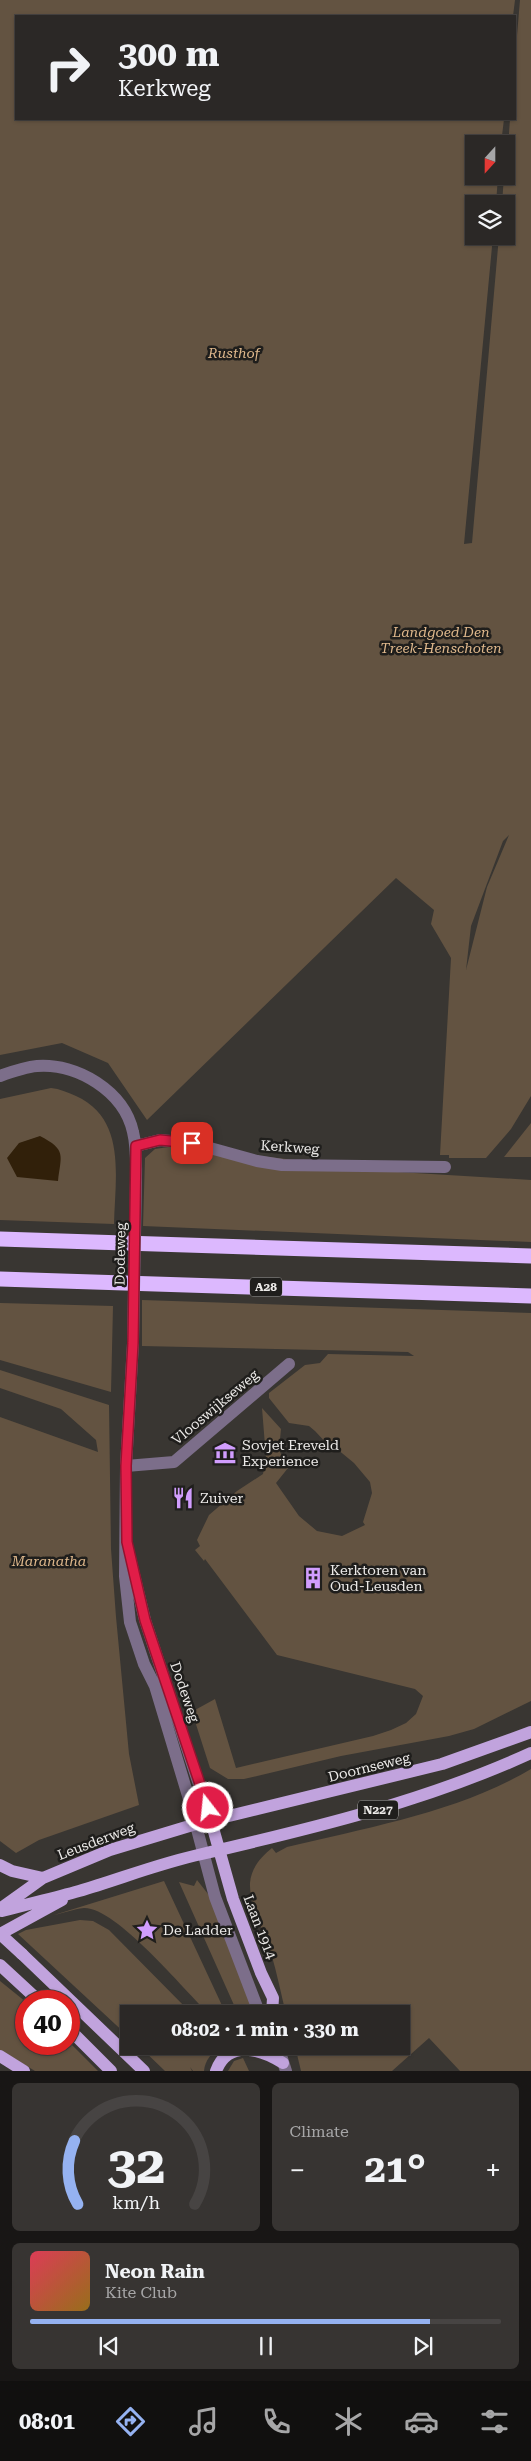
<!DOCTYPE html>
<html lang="en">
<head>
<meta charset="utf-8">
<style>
  :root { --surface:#2b2826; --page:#373432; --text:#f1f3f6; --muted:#a6a6a7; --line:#474443; --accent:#95b2f1 }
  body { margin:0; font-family:"Roboto Serif",serif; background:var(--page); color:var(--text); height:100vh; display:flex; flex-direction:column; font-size:19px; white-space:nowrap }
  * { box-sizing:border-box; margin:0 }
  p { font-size:16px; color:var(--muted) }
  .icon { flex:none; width:28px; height:28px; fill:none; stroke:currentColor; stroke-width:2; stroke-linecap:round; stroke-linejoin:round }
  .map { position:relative; height:2071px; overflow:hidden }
  .sheet { display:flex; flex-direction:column; gap:12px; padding:12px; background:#181615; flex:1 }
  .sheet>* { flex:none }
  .guide { position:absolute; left:15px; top:15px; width:501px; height:105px; border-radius:0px; box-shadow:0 1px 4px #0004,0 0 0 1px var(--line); background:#2b2826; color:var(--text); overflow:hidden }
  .needle { width:32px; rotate:201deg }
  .controls { position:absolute; left:465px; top:135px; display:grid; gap:10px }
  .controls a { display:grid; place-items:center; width:50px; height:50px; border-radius:0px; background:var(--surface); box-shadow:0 1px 4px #0004,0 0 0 1px var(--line); font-size:25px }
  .speed { position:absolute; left:15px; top:1990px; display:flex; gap:10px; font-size:25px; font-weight:700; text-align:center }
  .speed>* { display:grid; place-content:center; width:65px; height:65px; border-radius:50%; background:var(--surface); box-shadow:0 1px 4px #0004,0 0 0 1px var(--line); line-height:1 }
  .speed .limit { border:8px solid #d22; background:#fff; color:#111 }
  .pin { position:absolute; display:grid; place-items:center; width:42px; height:42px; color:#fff; margin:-21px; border-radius:10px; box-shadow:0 2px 8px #0006 }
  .me { position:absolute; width:55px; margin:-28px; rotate:344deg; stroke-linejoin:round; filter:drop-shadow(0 0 4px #0008) }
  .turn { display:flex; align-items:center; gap:18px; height:105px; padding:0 20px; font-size:22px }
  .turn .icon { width:65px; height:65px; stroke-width:2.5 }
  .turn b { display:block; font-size:35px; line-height:42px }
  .big { font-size:38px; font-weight:700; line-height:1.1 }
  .sheet .widget { flex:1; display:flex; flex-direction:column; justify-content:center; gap:8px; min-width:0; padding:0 18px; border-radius:8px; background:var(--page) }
  .sheet .dial { align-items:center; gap:0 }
  .dial svg { height:130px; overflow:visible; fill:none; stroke:var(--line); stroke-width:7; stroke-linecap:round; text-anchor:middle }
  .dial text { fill:var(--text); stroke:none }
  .song { display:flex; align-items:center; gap:15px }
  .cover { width:60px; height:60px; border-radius:8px; background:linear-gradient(135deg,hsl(350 70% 55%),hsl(40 70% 35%)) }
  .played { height:5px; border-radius:2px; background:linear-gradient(90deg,var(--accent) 85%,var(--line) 85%) }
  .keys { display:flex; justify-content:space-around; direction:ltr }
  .heat { display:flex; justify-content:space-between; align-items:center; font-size:28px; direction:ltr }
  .sheet .tiles { flex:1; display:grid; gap:12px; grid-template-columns:1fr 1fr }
  .widget:last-child { grid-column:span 2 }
  .trip { position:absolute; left:120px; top:2005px; width:290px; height:50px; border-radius:0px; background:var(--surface); box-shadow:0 1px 4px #0004,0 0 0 1px var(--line); font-weight:700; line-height:50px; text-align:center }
  .tab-bar { display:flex; height:80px; justify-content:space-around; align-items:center; background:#11100f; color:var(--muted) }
  .tab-bar .icon { width:35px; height:35px }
  .tab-bar .selected { color:var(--accent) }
  .tab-bar b { font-size:22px; color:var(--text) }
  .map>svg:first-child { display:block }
  .green { fill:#635341; fill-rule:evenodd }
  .water { fill:#31200a }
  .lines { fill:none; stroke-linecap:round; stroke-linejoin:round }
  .minor { stroke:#7c6e8a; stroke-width:12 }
  .major { stroke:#c1a3dd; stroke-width:12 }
  .highway { stroke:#dcb8fe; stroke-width:15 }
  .minor-bridge { stroke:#7c6e8a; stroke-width:12 }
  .major-bridge { stroke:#c1a3dd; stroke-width:12 }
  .route-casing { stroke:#92132f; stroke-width:12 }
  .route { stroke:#e11d48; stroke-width:9 }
  .labels { text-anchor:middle; stroke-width:5; stroke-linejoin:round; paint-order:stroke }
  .shield { fill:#1f1e1c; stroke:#aeadab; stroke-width:1 }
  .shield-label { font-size:12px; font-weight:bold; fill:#eceae8 }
  .park-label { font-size:14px; font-style:italic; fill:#dfb88c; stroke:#1f1e1c }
  .street-label { font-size:14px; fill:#eceae8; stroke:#1f1e1c }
  .poi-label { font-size:14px; fill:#eceae8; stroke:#1f1e1c; text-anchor:start }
</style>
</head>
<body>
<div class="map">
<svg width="531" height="2071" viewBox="0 0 531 2071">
  <rect width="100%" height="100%" fill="#393632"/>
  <path class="green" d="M0,0H515L513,16H16V119H504L501,144H474V176H498L496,204H474V236H493L464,544L472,543L499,236H506V204H502L504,176H506L510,119H515V59L520,0H531V1096L511,1129L486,1158H449V1155H440L451,958L431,924L434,910L396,878L147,1120L108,1063L62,1043L0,1055ZM509,835L487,887L466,970L471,926L503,841Z
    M51,1088C60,1089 67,1092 76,1096C127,1119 115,1178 114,1224L0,1220V1099Z
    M531,1123V1157H504Z
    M175,1146L398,1172L531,1180V1242L143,1226L145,1158L155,1149Z
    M142,1300L531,1313V1701L474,1729L449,1736L341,1756L244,1779H228L210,1768L193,1715L195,1710L215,1699L236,1768L373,1736L391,1730L406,1723L416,1714L423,1696L415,1689L277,1655L205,1559L204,1561L195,1550L200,1546L197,1540L209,1515L237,1491L263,1474L266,1458L262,1408L281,1429L279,1450L288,1468L276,1483L299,1516L317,1531L342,1536L365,1525L363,1522L372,1493L370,1482L354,1463L337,1449L329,1446L315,1431L309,1426L289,1423L269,1398V1393L305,1365L320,1363L328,1354L414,1356L408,1352L142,1346Z
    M0,1303L113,1306L111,1392L0,1360Z
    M0,1370L109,1405L111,1549L116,1617L129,1754L139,1805L39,1840L16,1853L0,1841V1417L98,1452L96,1440L61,1409L0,1388Z
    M531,1769V2071H460L429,2038L392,2071H301L295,2046H401V2014H286C281,1994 277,1973 271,1953C264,1932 249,1906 250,1883C251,1868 261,1857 272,1848L276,1853L287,1847C369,1827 458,1812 531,1769Z
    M197,1880L212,1899L255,2014H238L179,1882L194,1886Z
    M164,1881L226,2014H209C184,1990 116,1907 84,1908C74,1909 63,1913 54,1915Z
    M80,1920L93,1921L109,1930L192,2014H129V2037L18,1934L26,1930Z
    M0,1981L26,2002V2044H69V2042L98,2071H35L0,2050Z
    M139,2046H220C212,2053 205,2060 204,2071H193L190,2067L192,2071H165Z
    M243,2058L249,2071H228L234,2061Z"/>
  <path class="water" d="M40,1136C67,1150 61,1155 58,1181L17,1177L7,1158L19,1143Z"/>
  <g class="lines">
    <path class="minor" d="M0,1076C11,1072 25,1067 37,1066C77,1063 124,1091 133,1132C137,1148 136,1165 136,1181
      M136,1146L160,1140L192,1143L257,1161L282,1165L445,1167
      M133,1343L126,1466L125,1576L130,1622L144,1664L155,1686L189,1799L215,1897L257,2007L262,2014
      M126,1466L174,1462L289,1364
      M130,1558L145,1620L211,1821
      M278,2046L286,2071"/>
    <path class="major" d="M211,1821L233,1899L261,1973L273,1998L272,2014
      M0,1865L12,1871L43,1878
      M0,1909L43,1878L110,1850L196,1824L442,1764L531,1732
      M2,1911C28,1904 54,1898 79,1891C120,1879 160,1863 202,1854C314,1828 426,1801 531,1753
      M0,1934L62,1900
      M22,1954L144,2071
      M0,1965L39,2001
      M69,2029L111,2071
      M0,2056L24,2071
      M216,2071C228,2039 261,2049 283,2063"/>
    <path class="highway" d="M0,1239L531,1256
      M0,1279L531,1296"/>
    <path class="minor-bridge" d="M133,1343L136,1181"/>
    <path class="major-bridge" d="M0,1934L22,1954"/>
  </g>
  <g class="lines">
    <g class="route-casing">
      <path id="route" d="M192,1143L160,1140L136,1146L133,1343L126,1466L127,1542L145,1620L208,1808"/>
    </g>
    <use href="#route" class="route"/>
  </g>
  <defs>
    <g id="museum-bare" transform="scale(1.725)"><path d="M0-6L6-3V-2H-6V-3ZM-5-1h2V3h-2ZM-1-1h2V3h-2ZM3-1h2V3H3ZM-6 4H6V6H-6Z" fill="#d19dfe" stroke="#1f1e1c" stroke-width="2.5" paint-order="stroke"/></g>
    <g id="restaurant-bare" transform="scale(1.725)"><path d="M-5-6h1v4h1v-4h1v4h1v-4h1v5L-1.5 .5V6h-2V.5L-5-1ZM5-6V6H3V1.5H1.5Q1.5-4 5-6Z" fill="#d19dfe" stroke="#1f1e1c" stroke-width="2.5" paint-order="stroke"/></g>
    <g id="building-bare" transform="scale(1.725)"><path d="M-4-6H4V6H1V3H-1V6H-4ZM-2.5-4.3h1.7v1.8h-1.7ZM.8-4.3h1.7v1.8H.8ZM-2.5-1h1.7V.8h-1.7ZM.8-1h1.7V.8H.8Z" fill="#d19dfe" stroke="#1f1e1c" stroke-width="2.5" paint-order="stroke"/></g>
    <g id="sight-bare" transform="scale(1.725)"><path d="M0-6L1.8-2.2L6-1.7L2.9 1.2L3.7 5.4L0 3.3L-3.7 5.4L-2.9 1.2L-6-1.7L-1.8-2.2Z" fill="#d19dfe" stroke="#1f1e1c" stroke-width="2.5" paint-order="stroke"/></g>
  </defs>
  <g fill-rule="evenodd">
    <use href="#museum-bare" x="225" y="1453"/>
    <use href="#restaurant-bare" x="183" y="1498"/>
    <use href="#building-bare" x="313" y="1578"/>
    <use href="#sight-bare" x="147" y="1930"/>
  </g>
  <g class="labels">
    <g class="shield">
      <rect x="250" y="1277.5" width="32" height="19" rx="4"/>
      <rect x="358" y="1800.5" width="40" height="19" rx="4"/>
    </g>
    <g class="shield-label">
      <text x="266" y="1291">A28</text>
      <text x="378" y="1814">N227</text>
    </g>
    <g class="park-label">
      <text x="234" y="358">Rusthof</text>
      <text x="441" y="637">Landgoed Den<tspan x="441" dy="16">Treek-Henschoten</tspan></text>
      <text x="49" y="1566">Maranatha</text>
    </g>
    <g class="street-label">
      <text transform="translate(290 1147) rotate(4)" y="5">Kerkweg</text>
      <text transform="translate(120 1254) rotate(-89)" y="5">Dodeweg</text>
      <text transform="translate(215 1407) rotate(-40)" y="5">Vlooswijkseweg</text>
      <text transform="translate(185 1692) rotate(71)" y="5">Dodeweg</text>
      <text transform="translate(369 1767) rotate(-14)" y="5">Doornseweg</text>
      <text transform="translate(96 1841) rotate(-21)" y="5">Leusderweg</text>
      <text transform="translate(260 1927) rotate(69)" y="5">Laan 1914</text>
    </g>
    <g class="poi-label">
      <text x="242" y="1450">Sovjet Ereveld<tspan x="242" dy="16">Experience</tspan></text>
      <text x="200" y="1503">Zuiver</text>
      <text x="330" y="1575">Kerktoren van<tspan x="330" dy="16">Oud-Leusden</tspan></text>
      <text x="163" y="1935">De Ladder</text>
    </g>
  </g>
</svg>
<div class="controls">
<a><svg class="needle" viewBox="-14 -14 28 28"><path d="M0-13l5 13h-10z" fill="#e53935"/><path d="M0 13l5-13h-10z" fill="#a6a6a7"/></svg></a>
<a><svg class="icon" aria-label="layers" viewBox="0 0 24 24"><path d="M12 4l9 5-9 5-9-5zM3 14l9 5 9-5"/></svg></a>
</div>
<div class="speed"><div class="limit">40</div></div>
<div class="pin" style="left:192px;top:1143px;background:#d93025"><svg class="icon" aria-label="arrive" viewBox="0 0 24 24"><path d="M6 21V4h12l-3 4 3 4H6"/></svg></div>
<svg class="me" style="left:208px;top:1808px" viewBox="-20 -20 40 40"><circle r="17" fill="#e11d48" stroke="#fff" stroke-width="3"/><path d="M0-11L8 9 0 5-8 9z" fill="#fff"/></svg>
<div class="trip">08:02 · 1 min · 330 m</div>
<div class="guide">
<div class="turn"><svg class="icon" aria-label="right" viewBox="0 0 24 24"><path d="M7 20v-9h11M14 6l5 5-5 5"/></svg><div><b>300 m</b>Kerkweg</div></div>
</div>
</div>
<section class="sheet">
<div class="tiles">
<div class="widget dial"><svg viewBox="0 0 100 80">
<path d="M14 69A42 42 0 1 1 86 69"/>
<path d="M14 69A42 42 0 0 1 12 30" stroke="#95b2f1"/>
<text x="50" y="56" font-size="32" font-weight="700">32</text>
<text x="50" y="72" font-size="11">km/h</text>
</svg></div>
<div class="widget"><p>Climate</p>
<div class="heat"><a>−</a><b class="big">21°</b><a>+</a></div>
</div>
<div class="widget">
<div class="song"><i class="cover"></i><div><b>Neon Rain</b><p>Kite Club</p></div></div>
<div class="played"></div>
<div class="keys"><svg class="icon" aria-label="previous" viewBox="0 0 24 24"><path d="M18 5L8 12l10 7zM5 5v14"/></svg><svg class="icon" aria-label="pause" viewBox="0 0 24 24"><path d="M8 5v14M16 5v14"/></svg><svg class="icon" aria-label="next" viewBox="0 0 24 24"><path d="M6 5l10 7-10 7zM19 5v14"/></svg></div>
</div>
</div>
</section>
<nav class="tab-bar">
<b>08:01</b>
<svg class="icon selected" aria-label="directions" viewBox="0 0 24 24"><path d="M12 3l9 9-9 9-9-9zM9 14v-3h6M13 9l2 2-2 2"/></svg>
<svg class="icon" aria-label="music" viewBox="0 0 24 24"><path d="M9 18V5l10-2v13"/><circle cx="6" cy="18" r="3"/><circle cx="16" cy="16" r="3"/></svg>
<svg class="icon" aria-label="phone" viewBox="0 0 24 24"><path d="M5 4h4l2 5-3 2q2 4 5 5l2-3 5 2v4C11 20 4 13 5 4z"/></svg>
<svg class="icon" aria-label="climate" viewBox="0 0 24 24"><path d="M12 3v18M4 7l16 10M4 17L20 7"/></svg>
<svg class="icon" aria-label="car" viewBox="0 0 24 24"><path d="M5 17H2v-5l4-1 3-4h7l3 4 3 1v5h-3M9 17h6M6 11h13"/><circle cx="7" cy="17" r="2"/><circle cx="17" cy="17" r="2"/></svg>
<svg class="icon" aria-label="filters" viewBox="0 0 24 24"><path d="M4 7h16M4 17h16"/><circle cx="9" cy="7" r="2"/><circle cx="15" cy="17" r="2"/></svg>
</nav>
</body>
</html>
